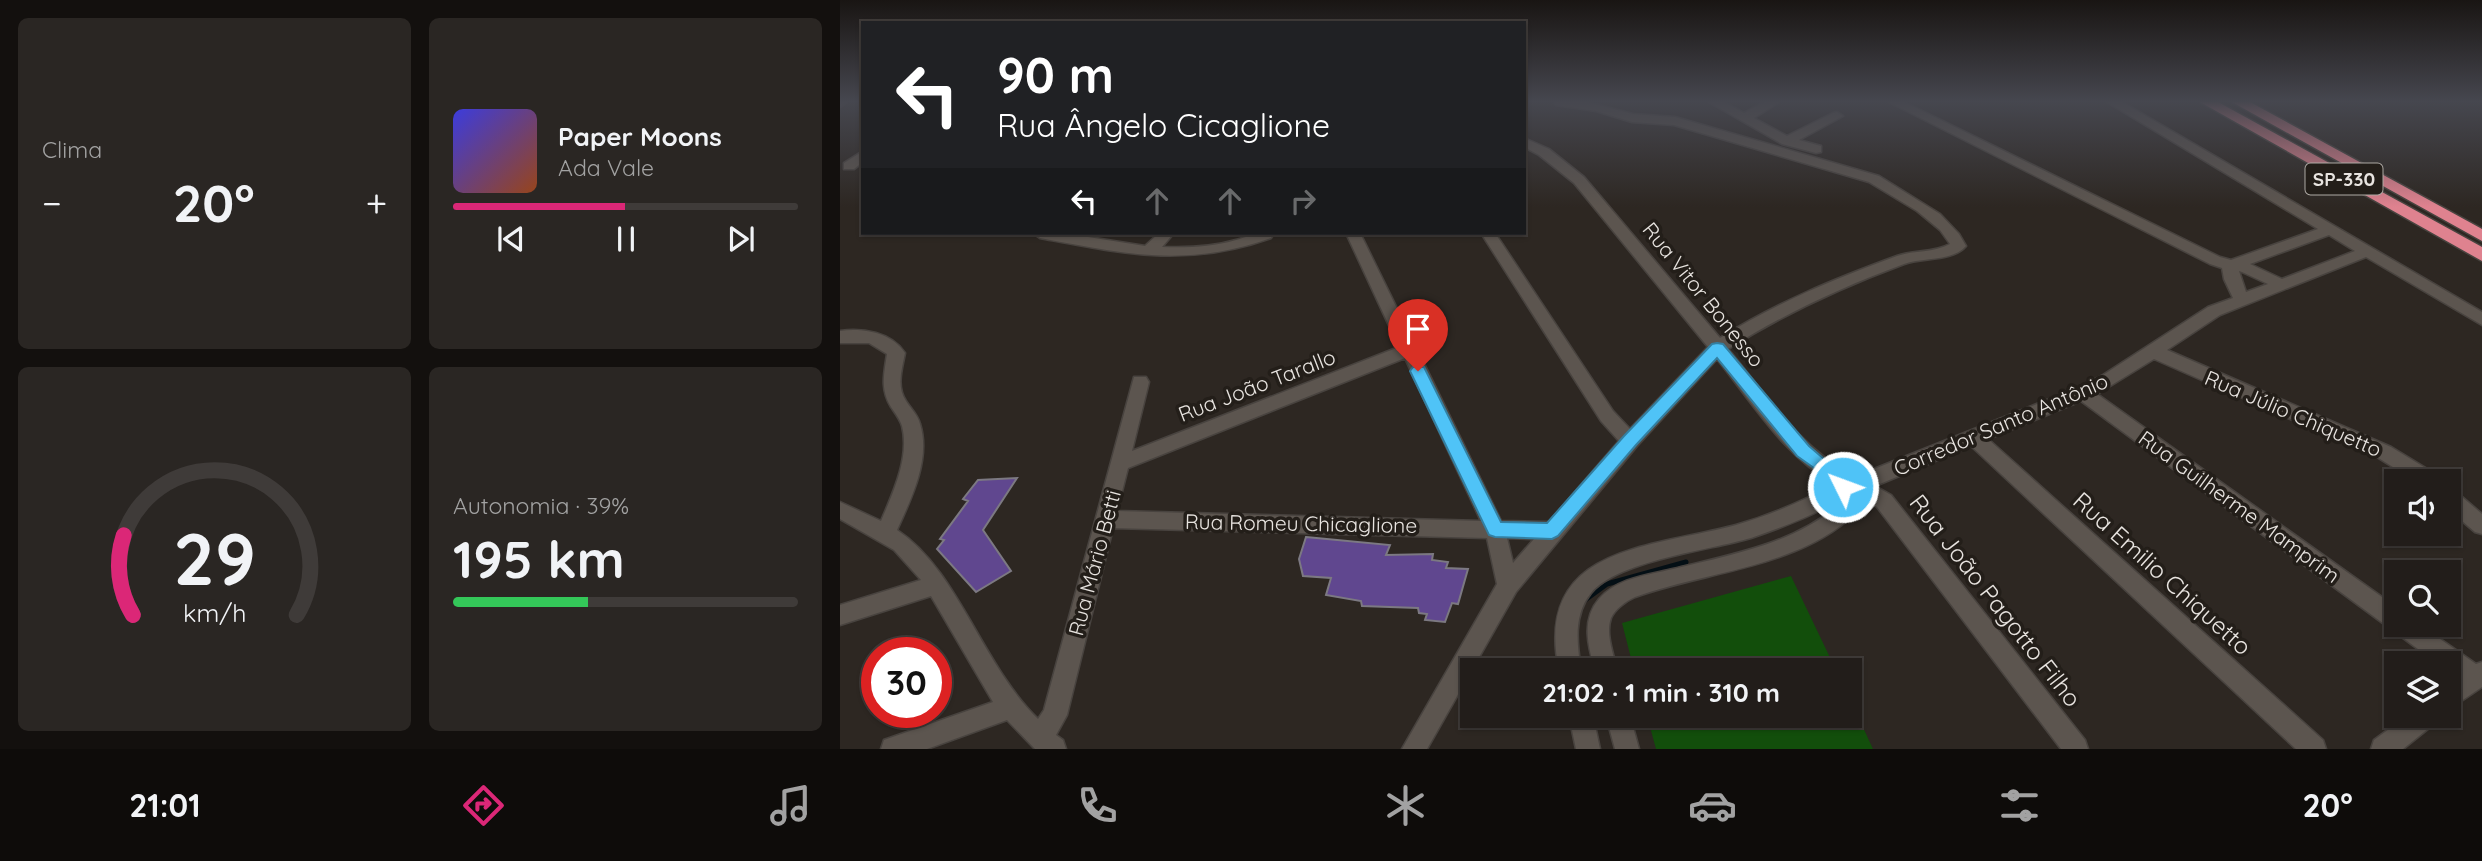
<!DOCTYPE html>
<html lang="pt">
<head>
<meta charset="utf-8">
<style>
  :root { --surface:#221d1a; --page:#2a2623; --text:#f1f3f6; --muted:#a2a2a2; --line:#3f3b39; --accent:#db2777 }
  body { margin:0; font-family:Quicksand,sans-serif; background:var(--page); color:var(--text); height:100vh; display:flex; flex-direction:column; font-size:26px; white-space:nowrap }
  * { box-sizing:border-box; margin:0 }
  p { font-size:23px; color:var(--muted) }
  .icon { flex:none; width:38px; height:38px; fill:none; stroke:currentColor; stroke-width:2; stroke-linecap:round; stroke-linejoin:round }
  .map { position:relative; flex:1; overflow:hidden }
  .sheet { display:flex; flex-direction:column; gap:18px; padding:18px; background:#13100e; width:840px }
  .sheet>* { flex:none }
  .hud { position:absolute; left:21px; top:21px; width:665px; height:214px; border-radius:0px; box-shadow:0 2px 5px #0004,0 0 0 2px var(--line); background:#202124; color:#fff; overflow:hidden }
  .tools { position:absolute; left:1544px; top:469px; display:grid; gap:14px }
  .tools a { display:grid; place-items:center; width:77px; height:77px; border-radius:0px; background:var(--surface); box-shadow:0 2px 5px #0004,0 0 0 2px var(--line); font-size:35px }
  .speed { position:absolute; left:21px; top:637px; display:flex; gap:14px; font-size:35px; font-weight:700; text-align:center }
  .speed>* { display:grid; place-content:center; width:91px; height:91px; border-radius:50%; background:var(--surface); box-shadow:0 2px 5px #0004,0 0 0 2px var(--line); line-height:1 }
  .speed .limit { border:10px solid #d22; background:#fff; color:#111 }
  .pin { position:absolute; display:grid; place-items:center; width:60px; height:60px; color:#fff; margin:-72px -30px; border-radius:50% 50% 50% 0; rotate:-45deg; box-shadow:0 0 7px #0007 }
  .pin .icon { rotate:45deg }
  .me { position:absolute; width:77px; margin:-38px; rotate:312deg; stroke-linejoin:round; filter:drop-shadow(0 0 5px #0008) }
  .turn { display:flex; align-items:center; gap:24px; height:147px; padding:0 21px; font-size:32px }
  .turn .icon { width:91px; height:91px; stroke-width:2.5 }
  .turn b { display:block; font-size:49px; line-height:60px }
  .lanes { display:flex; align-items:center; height:66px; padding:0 21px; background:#0003; justify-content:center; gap:35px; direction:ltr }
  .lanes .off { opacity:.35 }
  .big { font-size:52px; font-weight:800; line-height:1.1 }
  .sheet .card { flex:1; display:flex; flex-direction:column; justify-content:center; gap:10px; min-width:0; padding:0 24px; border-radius:10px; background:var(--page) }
  .sheet .dial { align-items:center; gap:0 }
  .dial svg { height:182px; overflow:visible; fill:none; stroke:var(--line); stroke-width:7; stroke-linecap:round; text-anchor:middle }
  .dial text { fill:var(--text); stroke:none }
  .song { display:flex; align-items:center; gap:21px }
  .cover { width:84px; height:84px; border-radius:10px; background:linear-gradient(135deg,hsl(240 70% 55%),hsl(20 70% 35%)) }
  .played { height:7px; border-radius:4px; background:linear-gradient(90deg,var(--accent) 50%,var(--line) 50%) }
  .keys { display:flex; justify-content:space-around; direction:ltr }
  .heat { display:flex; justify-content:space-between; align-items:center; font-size:38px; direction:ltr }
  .charge { height:10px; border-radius:5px; background:linear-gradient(90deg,#34c759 39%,var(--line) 0) }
  .sheet .tiles { flex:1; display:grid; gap:18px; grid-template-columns:repeat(2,1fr) }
  .trip { position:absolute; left:620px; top:658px; width:402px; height:70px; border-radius:0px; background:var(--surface); box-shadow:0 2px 5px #0004,0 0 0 2px var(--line); font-weight:800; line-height:70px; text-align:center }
  .dock { display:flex; height:112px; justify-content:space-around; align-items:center; background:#0e0c0a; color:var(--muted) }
  .dock .icon { width:49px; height:49px }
  .dock .current { color:var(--accent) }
  .dock b { font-size:32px; color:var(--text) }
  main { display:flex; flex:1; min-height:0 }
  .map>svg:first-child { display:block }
  .green { fill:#124e0b }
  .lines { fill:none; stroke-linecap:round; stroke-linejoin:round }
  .stream { stroke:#040f15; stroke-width:5 }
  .building { fill:#60478f; stroke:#7c7982; stroke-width:2 }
  .minor-casing { stroke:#48433f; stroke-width:3 }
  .highway-casing { stroke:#48433f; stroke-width:3 }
  .minor { fill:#5c554f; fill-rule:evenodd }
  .highway { fill:#df828f; fill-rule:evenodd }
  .route { fill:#4fc3f7; stroke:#337fa1; stroke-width:2 }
  .labels { text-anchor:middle; stroke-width:7; stroke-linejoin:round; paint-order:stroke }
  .shield { fill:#231e19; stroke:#ada9a4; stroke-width:2 }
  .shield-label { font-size:19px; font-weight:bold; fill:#e8e4e0 }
  .street-label { font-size:21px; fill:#e8e4e0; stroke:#231e19 }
  .near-street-label { font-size:24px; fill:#e8e4e0; stroke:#231e19 }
</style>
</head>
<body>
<main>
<section class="sheet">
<div class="tiles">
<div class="card"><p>Clima</p>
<div class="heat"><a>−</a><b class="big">20°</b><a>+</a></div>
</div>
<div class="card">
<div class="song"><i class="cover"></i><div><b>Paper Moons</b><p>Ada Vale</p></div></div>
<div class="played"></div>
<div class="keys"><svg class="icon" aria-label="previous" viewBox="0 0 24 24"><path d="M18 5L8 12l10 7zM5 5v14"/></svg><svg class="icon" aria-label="pause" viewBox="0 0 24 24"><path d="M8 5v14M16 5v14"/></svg><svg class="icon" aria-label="next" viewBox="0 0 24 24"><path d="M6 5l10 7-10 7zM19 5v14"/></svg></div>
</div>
<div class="card dial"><svg viewBox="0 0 100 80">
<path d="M14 69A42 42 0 1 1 86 69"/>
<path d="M14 69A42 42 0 0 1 10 34" stroke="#db2777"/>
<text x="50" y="56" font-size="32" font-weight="700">29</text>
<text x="50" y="72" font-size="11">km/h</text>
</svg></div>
<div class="card"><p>Autonomia · 39%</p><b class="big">195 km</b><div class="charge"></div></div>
</div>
</section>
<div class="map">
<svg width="1642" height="749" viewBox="0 0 1642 749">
  <rect width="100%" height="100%" fill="#2d2722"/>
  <path class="green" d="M951,576L996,670H794L782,623Z
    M1010,699L1033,749H816L807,716H1010Z"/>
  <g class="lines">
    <path class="stream" d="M745,600L767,584L846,562"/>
  </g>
  <path class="building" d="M177,478L143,530L171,571L136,592L97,549L104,540L100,539L128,501L123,499L138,480Z
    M466,537L550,545L546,555L593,554L592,560L608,562L606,568L628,569L618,604L612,603L605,622L585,620L587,614L579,613L578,608L522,606L521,601L486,595L491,578L463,576L459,559Z"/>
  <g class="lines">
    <g class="minor-casing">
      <path id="minor" d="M0,102H7L0,107Z
        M714,102H747L793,114L835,117L1039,176L1100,214L1119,234L1126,246C1112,262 1083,257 1064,264C1002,287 945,313 888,349C925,393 959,448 1011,474L1013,490L1020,487L1016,481L1019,475L1237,388L1263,375L1368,307L1393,298L1384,279L1382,268L1370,264L1049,102H1064L1380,257L1391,260L1478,229L1267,102H1282L1642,312V325L1526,257L1380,315L1327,350L1551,447L1597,475L1600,481H1575L1537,457L1314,359L1257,394L1556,607V625H1580L1636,664L1642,662V687L1608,710V685L1617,678L1608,672V663H1597L1241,401L1148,439L1483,740L1486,749H1456L1131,446L1035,486L1051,495L1245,740L1248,749H1221L1037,507L1027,500C975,567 868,570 795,597C786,601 775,609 771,618C765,634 774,655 777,670H755C748,646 741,620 759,599C777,578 808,575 833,569C890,555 964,542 1005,498C975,514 944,527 911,538C870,550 777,561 751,593C733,615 737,644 741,670H719C693,546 810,548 896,525C931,515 963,501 995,484C945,458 912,402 877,359L797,446L676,592L587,749H562L657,584L647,538L273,528L227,715L216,735L223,740L226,749H195L167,720L87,749H41L44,740L153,702L91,596L0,625V605L81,580L54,550L0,519V502L41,521C53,493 70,457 62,426C60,419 55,413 51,407C40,389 44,374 47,354L29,343H0V331C23,328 51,332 65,353C62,369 56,386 66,401C71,409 78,415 80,424C91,459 71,499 57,530C118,570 142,665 198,719L204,710L294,377H306L309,382L292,451L559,347L506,233H520L661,521L709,522L779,441L761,421L641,233H655L773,411L790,429L868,347L734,183L699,155L684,147V138L709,149L744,177L880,338C936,303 994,279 1057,256C1074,250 1094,253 1110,244L1100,230L1077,211L1029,182L834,125L792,122L756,111L716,105ZM1489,235L1515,251L1442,279L1410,264ZM1399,271L1402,272L1428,284L1406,292ZM565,358L641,521L277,511L288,468ZM667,538L694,539L673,563Z
        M869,102H884L904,113L924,102H939L914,118L947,136L993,113L997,112L1003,116L959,140L981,146V152L976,153L942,144Z
        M23,151V162L14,169H4V163Z
        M193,233H223L305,246L319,233H334L322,247C346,248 372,247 396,240C409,237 421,229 433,235L431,238C346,268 285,254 200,238Z
        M1608,489L1615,491L1642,514V534L1635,532L1608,509Z
        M729,716H753L760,749H736Z
        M766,716H790L799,749H775Z
        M1567,716H1598L1594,724L1563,749H1531L1534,740Z"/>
    </g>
    <g class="highway-casing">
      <path id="highway" d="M1360,102H1378L1642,247V261Z
        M1392,102H1410L1642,229V241Z"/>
    </g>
    <use href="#minor" class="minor"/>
    <use href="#highway" class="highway"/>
  </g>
  <linearGradient id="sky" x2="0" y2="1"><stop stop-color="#191513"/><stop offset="0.49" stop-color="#46474f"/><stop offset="1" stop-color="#46474f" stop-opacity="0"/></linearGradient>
  <rect width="1642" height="207" fill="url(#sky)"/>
  <path class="route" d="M877,343L883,344L969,446L991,465L1010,475L1013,480L1009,492L1003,494L997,492L995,483L957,456L877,358L796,445L718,536L712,539L655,537L649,535L570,371L573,367H584L661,522L707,523L784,436L872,344Z"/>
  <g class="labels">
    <rect class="shield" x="1465.5" y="163.5" width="77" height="31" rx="5"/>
    <g class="shield-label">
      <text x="1504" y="186">SP-330</text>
    </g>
    <g class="street-label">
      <text transform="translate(863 295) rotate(51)" y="7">Rua Vitor Bonesso</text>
      <text transform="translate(417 386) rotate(-21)" y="7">Rua João Tarallo</text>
      <text transform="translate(1453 414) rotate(23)" y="7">Rua Júlio Chiquetto</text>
      <text transform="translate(1161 425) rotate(-23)" y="7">Corredor Santo Antônio</text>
      <text transform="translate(1399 507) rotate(36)" y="7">Rua Guilherme Mamprim</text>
      <text transform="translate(461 524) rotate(1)" y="7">Rua Romeu Chicaglione</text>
      <text transform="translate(255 563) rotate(-75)" y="7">Rua Mário Betti</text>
    </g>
    <g class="near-street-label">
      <text transform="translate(1322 574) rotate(42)" y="8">Rua Emilio Chiquetto</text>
      <text transform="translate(1155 601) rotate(52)" y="8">Rua João Pagotto Filho</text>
    </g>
  </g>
</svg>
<div class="tools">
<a><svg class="icon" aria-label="sound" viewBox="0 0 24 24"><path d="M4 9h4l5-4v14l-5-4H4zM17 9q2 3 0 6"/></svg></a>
<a><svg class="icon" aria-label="search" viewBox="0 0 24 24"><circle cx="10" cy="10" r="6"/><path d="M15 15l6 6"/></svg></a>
<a><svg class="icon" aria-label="layers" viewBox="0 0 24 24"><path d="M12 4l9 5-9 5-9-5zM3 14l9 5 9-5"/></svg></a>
</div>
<div class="speed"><div class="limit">30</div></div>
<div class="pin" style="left:578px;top:371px;background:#d93025"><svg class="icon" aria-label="arrive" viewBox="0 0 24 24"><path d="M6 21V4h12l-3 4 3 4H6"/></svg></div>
<svg class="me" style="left:1003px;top:487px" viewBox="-20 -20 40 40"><circle r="17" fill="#4fc3f7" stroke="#fff" stroke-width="3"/><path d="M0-11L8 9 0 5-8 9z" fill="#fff"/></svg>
<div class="trip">21:02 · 1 min · 310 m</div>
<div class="hud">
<div class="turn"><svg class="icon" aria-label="left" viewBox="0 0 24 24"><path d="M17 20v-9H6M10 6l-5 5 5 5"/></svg><div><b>90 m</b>Rua Ângelo Cicaglione</div></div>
<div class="lanes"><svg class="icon" aria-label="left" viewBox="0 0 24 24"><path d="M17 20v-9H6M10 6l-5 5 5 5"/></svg><svg class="icon off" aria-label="ahead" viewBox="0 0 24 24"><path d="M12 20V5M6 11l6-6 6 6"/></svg><svg class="icon off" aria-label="ahead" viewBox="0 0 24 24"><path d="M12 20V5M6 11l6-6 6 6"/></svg><svg class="icon off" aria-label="right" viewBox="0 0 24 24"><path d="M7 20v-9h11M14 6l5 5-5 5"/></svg></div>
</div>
</div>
</main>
<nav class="dock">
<b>21:01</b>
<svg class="icon current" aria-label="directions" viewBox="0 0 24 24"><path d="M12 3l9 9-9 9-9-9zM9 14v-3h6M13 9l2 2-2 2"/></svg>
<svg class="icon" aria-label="music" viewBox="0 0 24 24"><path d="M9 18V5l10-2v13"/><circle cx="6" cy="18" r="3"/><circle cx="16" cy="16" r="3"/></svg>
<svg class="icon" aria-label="phone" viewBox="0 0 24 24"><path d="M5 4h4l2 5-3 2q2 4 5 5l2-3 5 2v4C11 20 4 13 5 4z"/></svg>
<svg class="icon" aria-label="climate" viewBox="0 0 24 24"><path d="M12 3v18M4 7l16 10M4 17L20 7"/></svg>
<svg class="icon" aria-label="car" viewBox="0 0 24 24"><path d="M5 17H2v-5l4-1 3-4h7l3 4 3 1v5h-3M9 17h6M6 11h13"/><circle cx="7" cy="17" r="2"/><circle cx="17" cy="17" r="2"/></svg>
<svg class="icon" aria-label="filters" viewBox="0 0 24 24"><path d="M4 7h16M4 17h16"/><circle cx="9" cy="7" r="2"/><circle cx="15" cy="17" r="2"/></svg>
<b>20°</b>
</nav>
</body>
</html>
